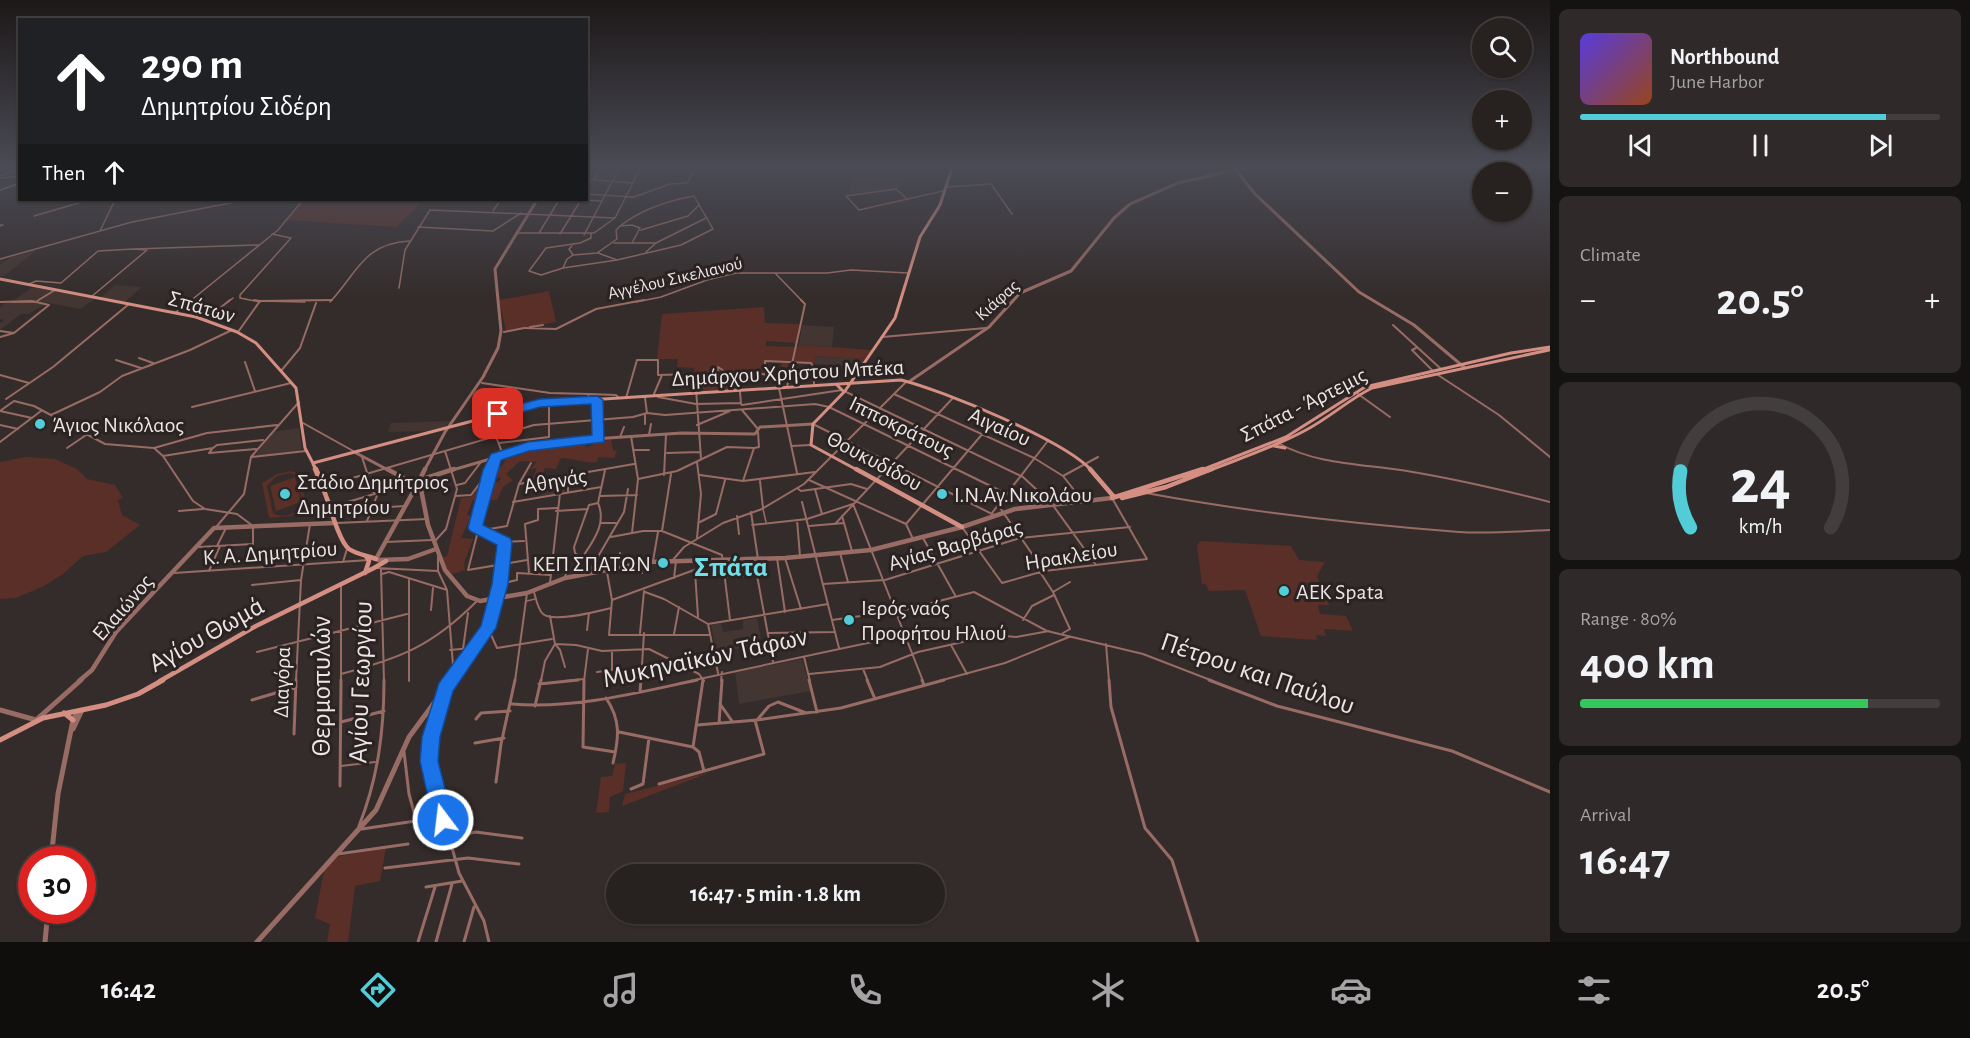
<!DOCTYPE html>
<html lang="en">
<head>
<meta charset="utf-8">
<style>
  :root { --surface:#272120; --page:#2f2929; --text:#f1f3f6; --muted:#a4a3a5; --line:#433e3e; --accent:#52ccd6 }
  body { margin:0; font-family:"Alegreya Sans",sans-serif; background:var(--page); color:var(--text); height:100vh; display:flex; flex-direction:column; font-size:22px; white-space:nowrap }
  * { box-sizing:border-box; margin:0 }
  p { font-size:20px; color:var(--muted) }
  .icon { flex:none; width:33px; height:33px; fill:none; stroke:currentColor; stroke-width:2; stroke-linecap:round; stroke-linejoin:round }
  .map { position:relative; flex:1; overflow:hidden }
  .side { display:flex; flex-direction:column; gap:9px; padding:9px; background:#151212; width:420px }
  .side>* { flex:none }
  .hud { position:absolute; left:18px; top:18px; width:570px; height:183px; border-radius:0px; box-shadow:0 2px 4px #0004,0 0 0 2px var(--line); background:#202124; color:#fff; overflow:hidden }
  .fabs { position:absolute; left:1472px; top:18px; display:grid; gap:12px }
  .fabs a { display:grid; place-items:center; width:60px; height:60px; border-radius:50%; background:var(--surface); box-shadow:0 2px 4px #0004,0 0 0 2px var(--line); font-size:30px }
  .speed { position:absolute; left:18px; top:846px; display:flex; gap:12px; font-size:30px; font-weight:700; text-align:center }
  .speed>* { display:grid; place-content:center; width:78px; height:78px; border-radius:50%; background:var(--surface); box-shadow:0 2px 4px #0004,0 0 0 2px var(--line); line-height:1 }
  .speed .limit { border:9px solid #d22; background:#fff; color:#111 }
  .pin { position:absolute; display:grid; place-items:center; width:51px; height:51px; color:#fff; margin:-26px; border-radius:12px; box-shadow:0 3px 9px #0006 }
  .me { position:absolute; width:66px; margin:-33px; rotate:345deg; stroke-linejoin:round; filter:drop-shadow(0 0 4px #0008) }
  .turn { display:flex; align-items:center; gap:21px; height:126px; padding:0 24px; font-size:27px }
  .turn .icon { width:78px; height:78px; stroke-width:2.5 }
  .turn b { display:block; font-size:42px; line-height:51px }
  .then { display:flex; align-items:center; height:57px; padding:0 24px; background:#0003; gap:12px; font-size:22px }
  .big { font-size:45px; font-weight:600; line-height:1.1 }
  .side .widget { flex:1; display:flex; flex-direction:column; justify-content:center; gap:9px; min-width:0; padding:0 21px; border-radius:9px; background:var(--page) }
  .side .dial { align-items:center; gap:0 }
  .dial svg { height:156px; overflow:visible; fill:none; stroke:var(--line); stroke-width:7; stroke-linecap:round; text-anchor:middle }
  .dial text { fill:var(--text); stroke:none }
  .song { display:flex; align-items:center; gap:18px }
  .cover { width:72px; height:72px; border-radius:9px; background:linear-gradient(135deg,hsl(250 70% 55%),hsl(20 70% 35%)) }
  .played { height:6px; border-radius:3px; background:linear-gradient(90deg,var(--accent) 85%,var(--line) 85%) }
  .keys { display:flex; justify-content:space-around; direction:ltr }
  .heat { display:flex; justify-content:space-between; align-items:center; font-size:33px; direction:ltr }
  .charge { height:9px; border-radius:4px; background:linear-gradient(90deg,#34c759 80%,var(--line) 0) }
  .trip { position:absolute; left:606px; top:864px; width:339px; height:60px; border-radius:30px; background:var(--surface); box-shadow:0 2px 4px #0004,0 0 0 2px var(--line); font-weight:600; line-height:60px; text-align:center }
  .tab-bar { display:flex; height:96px; justify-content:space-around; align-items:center; background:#100d0d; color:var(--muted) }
  .tab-bar .icon { width:42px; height:42px }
  .tab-bar .selected { color:var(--accent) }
  .tab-bar b { font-size:27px; color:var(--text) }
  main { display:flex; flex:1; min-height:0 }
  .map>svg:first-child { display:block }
  .built { fill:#423532 }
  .green { fill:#592f28; fill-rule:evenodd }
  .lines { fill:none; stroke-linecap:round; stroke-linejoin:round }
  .stream { stroke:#76a4a7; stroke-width:1.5 }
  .pedestrian-far1 { stroke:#986c64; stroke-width:1.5 }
  .pedestrian { stroke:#986c64; stroke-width:2 }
  .minor-far2 { stroke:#986c64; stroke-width:1.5 }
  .minor-far1 { stroke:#986c64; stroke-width:2 }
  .minor { stroke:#986c64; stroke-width:3 }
  .tertiary-far2 { stroke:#986c64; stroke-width:3 }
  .tertiary-far1 { stroke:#986c64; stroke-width:4.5 }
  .tertiary { stroke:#986c64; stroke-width:5 }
  .secondary-far2 { stroke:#d48e82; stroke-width:3 }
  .secondary-far1 { stroke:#d48e82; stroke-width:4.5 }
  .secondary { stroke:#d48e82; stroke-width:5 }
  .route { fill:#1a73e8; stroke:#114b97; stroke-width:1.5 }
  .poi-dot { fill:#52ccd6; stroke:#2a2321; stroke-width:2 }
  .labels { text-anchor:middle; stroke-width:6; stroke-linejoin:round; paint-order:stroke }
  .far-street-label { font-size:18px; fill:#ebe6e5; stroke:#2a2321 }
  .street-label { font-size:22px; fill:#ebe6e5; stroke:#2a2321 }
  .poi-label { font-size:22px; fill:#ebe6e5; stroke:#2a2321; text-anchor:start }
  .near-street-label { font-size:27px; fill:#ebe6e5; stroke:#2a2321 }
  .district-label { font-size:28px; font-weight:bold; fill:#71dde6; stroke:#2a2321 }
</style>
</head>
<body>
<main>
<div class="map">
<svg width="1550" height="942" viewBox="0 0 1550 942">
  <rect width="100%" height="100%" fill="#342c2b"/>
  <path class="built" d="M857,165H906L900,188L861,195L847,194Z
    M37,250L4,276H0V265L11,257Z
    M115,285L142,287L125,302L101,297Z
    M33,287L95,299L80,309L34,300L45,304L29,314H21L0,330V323L4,320L0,319V307L6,301L30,300H14Z
    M802,325L834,327L832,347L799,345Z
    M816,356L865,359L859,367L815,364Z
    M451,421L445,427L427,431L388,432L391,423Z
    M299,428L302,448L299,451L255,456L273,432Z
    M566,476L565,492L541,496L543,481Z
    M757,618L762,645L716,652L711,625L721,623L723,632L743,629V620Z
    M802,659L811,691L739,704L735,672Z"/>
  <path class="green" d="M303,200H424L396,227L288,220Z
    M549,291L556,322L506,331L499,300Z
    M764,307L765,323L799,324L796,343L766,341V346L798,347L799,345L872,350L865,359L816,356L815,364L788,363V368H791L790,373H781L782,363L764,361V373L735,375V389L703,391V388H696L694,368L677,367L678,359H657L662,314Z
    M611,440L613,450L617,451L614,458L598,457L597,462C585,464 574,458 561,458L556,469L545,468L542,477L532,479L537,468L530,469L537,462L520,461L506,474L513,480L503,487L497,500L484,499L488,483L499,482L501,478L489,477L493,467H501L506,459L523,454L522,450L583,441L586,447L593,445L592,441Z
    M25,457L55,459L77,469L87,479L115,485L123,498L118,500L122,515L140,525L106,552L83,556L63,574L44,586L16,598L0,599V462Z
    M291,471L300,474L306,505L292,516L269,518L262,483L277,474ZM290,473L297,476L303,504C297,514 284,519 273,513L267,486L277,476Z
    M295,477L301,502L276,511L270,486Z
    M476,490H481L479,499L473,500L467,515L471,516L461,538L473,539L464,563L465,570L449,575L441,558L447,556L461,498L470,497Z
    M1200,541L1291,546L1299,560L1325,562L1317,576L1329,605H1318L1320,614L1346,616L1353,631L1324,629L1326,636L1316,635L1317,640L1261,636L1245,590L1209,591L1206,584H1202L1197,546Z
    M626,763L623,791L610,797L609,812L596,813L601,777L612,776L615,764Z
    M711,772L622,806L625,794Z
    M386,848L380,881L355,886L348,942H327L330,924L315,918L325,866L335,857Z"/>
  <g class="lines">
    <path class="stream" d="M0,190L20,183"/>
    <path class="pedestrian-far1" d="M582,200L601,201
      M763,509L766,522
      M573,576L582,559
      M726,577L744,576L741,560
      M527,601L535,599"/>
    <path class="pedestrian" d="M341,766L375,762"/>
    <path class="minor-far2" d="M0,171L5,165
      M9,171L15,165
      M0,176L20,169
      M0,178L20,176
      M586,179L632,183
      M594,180L602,165
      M947,187L991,184L1012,214
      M586,194L634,197L670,184L687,183L695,169L719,170
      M846,196L859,210L943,191
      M846,196L896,189L907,199
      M488,200L499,202
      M493,211L499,202L509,200
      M34,216L89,200
      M0,225H3L0,226
      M418,227L493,231L521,213
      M641,230L688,216L699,205
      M100,231L115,200
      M517,233H594L615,218L642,165
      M539,233L559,200
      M560,234L581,200
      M584,235L621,165
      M580,243L591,238V234
      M614,243H632L640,228L632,225L620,226C642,209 666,201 694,196L713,229L681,245L617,260
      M632,243H656
      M572,246L569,249L573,255L597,253L617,239L616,230L620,226
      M646,252L656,243L706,218
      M573,255L567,259L563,268L617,260L598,253
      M0,259L132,222L246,200
      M563,268L541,275L529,271L546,248L580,243
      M775,273L803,302
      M29,284L36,281L61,283L98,251L133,249
      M399,288L405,250L430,210L615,218
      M91,297L147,250L133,249L258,245
      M37,301L55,290
      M260,301L305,302
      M12,302H35
      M189,302L278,230L303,200
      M228,302L233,298
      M260,302L240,298V295L291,238L272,234
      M330,302C358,272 363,244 409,241
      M636,302L661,297L707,280L736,273H827L851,270L908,273"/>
    <path class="minor-far1" d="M260,301L332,300
      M0,302L32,301L49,305L14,333L0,337
      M175,313L191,300
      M205,320L230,300
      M1393,325L1441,369
      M530,327L543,325
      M525,328L556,329L596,309L644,300
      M0,331L14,333
      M238,332L260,301L254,300
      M504,332L524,328
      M882,337L986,328
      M1416,348L1412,350L1433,371
      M139,358L153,363
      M116,360L141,368
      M245,362L255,391
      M718,367L727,373L729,384L716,382Z
      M281,371L300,348L316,303
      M0,375L29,383
      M1438,375L1499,415L1550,457
      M765,379V361L811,363L814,368V384
      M482,383L550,393L589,394L587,400
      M787,387L805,304L801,300
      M779,388L797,473
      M728,391L729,384
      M736,391L735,376L765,374
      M740,392L741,404
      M589,394L616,395L619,398
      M654,394L662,375
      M894,394L1034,458L1063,476L1082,500
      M1358,394L1390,417
      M658,397L696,404L741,403
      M626,398L637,360H658V375L695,374L701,459
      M645,398L647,413
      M6,399L53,367L129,304
      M597,400L599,438
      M742,405L842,390L1023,477L1052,504L1096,565
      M192,407L291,383
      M742,410L758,429
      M0,411L14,401L34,406L105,444L154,448L163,456L193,501L205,509L237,514L253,526V557
      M0,411L32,418
      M51,415L100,392L122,376L190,350L232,330
      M645,415V424
      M489,418L503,455
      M303,423L355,452
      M813,424L994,515
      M0,425L18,429
      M697,425L730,411
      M649,435L651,424
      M631,436L638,479L632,533
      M620,437L624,427
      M0,442L41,411
      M499,443L549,437V404
      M1278,443C1317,465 1364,464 1407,471C1455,479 1503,490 1550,502
      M791,446L811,445
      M67,448L89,433
      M154,448L207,433L277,425
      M213,448L209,453L256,449
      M633,450H649
      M667,453L700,452
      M163,456L213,448L217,445L263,440
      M252,457L306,451
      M362,457L374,494
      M495,457L476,529L504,542L524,541
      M697,462L701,494L697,538
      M568,474V492
      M664,475L666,434
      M700,475L743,481L815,472
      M1063,476L1098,457
      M638,479L677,471L727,447L754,448
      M809,480L906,524L913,539
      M743,481L754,448L759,447L758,432
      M760,481L763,508
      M519,484L531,463
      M457,485L465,483L481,462
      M325,486L534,425L633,417L647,413L665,415L815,404L829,407L1007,494
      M797,488L801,491L851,484L867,489
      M815,489L822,514
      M1146,493C1249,512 1355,524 1459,532C1489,534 1520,531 1550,530
      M455,496L471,495L490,470
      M600,496L637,495
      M513,502L601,487
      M802,502L839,648
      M598,503C607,524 593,541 582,558L575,553L574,547L589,505Z
      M598,503L605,470
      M998,505L1044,571
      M331,507L411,483
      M372,508L405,506
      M179,511L203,509
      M556,511L588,509
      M751,512L758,559
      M992,513L1047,442
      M737,516L739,534
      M842,516L852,551
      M797,520L800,556
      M367,521L378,493
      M700,522L716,514L725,480
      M337,523L427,519
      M601,523H616
      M835,524L952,399
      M906,524L995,419
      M752,525L807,519L853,504L923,681
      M217,526L244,494L251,457L299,402
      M809,526L844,523
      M962,527L1002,583L1044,571L1147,559L1112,498
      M478,531L507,526L519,484L634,464
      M478,531L468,570L527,560
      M662,531L671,474
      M611,537L643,531H662L722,555L730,620
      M923,538L955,595
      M386,542L432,540
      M434,542L446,529L457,489L445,451
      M217,546L226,528
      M199,547L253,544
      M840,553L848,582
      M438,555V571L447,590L454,678
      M777,558L785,612
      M785,558L801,609
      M754,559L773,662
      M653,561L658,532
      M672,561L684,547L723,523L762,509L804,484L906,382
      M343,562L347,549
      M641,564L642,573
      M618,566L620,553
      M376,568L438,571
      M381,570L384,681
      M209,571L220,546
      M695,571L698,617
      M589,572L624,512L628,489
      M607,572L612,600L609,635H710
      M1040,572L1053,592L1070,629L1063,633
      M174,573L369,560
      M529,573L525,524L538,520V509L557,508
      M382,574L389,572L447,590
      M565,578L569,557
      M674,578L676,561
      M409,580V681
      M550,583L560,493
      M500,584L517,580V573L550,575
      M823,584L885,580L1020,538L1130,527
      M252,585L301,580
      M534,592C536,599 538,610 543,614C554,623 598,611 611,608
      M645,592L664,599L708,624
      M1053,592L1070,582
      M496,599L504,542
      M612,600L716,562
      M431,610L433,588
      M550,616L555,644L576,645L602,651L649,649L699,674L704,681
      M832,620L904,610L974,592L1047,631L1143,654L1213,681
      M1023,620L1032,606L1054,595
      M708,624L828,604
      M708,624L718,673
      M488,628L497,648L552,639
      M587,630L589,613
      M640,633L644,591
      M768,633L834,632
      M674,634L679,607
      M1106,644L1109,681
      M951,645L967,674
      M463,649L468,613
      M450,650L471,648
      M257,652L407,614
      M804,657L810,681
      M863,669L868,681
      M597,672L612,670V651
      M341,674C401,658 432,646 477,601
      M809,674L880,667L918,652L994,635L1016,637L1049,631
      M296,681L301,580L310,524
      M341,681V586
      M515,681L527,593
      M541,681L545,661L555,644L560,650L565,667
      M565,681L584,679
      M584,681L588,649
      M641,681L644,633
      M690,681L905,635
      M721,681L722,672
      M939,681L1005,663L1069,637"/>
    <path class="minor" d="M584,680L583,747L615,752
      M809,680L817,712
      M867,680L875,699
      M922,680L924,685
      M1109,680L1111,707L1145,828L1172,860L1198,942
      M1209,680L1277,706L1452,751L1550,792
      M539,684L578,680
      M640,692L641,680
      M444,694L431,737V771L459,873L484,921L489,942
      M606,698C621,720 619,738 613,763
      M252,700L296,687
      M512,704C575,709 636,693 697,680
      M720,704L732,721
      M535,706L541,680
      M476,719L481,713L510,711
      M757,720L841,708L944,680
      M341,722L384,711
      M719,723L722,680
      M697,725L757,720L769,706L778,702L806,713
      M619,732L693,747
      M294,734L296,680
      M475,743L504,738
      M693,747L703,680
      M693,747L699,752L704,771L764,754L755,720
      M404,752L409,794L417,823
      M496,782L501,744L515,680
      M659,784L704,771
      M340,786L341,680
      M631,789L643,784L649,738
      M359,826C378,778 384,731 384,680
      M362,829L442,817
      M449,837L476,832L522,838
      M338,854L408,844
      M385,868L468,858L519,864
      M426,887L462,881
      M418,942L435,887
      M436,942L452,884
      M464,942L474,907"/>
    <path class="tertiary-far2" d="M1232,165L1255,194L1359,292L1414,325L1465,368
      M910,381L989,327L1020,293L1071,271L1114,218L1130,204L1178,183L1257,165
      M356,453L390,471
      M424,471L445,432L483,377L498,348L501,331L495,269L537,200
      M449,471L549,442L682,433L755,434L760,427L813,424"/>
    <path class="tertiary-far1" d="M387,469L415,484
      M420,479L425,469
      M419,480L421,483L415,484Z
      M420,480L454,469
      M420,484L428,525L445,570L467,596L480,601L527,593L565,578L649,562L785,558L871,550L962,527L1015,509L1112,498
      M376,559L417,485
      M378,560L408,559L436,549
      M79,681L92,670L116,632L214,528L335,523
      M449,681L488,628L494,599"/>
    <path class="tertiary" d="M0,710L36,720L81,680
      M73,729L82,710
      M51,860L58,794L73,720L78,711
      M45,942L48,910
      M257,942L376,810L409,737L451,680"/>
    <path class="secondary-far2" d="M0,279L196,317L237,332L256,343L296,388L305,448L317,471
      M837,385L842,390
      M845,391L895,318L920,237L940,205L953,165
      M845,391L813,424L811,445L859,471
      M1274,446L1285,448
      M313,463L541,403L901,380C942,390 1066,441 1092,471
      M313,464L316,471
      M1199,471L1286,437L1365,387L1511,353L1550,347
      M1208,471C1241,458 1275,447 1306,430C1329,418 1348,400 1372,388L1549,350"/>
    <path class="secondary-far1" d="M315,469L330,506
      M316,469C325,487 337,540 349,549C356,554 368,556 376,559
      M856,469L962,527
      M1090,469L1114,497
      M1112,498L1203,469
      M1122,498L1166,487L1212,469
      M374,568L386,561
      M365,573L369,561L366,556
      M160,681L256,626L374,568"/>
    <path class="secondary" d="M64,713L73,720
      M0,740L43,718L106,705L138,694L163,680"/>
  </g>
  <linearGradient id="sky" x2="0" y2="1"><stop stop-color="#1d1818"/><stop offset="0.56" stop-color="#4a4b55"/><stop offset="1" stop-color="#4a4b55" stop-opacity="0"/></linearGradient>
  <rect width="1550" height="297" fill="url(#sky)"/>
  <path class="route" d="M597,396L603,400L604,442L529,451L501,460L483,525L510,538L512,542L508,584L496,628L453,691L440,737L438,761L453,820L450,827L443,830L436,827L433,820L420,761L422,737L439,683L481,626L492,584L497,545L470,531L468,528L483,470L491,454L528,442L592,435L591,404L540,407L498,419L491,414L493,411L540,399Z"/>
  <g class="poi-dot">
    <circle cx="40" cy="424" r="6"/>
    <circle cx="285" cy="494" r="6"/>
    <circle cx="942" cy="494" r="6"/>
    <circle cx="663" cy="563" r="6"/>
    <circle cx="1284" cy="591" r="6"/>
    <circle cx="849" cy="620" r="6"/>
  </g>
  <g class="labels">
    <g class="far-street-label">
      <text transform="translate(675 278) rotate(-13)" y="6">Αγγέλου Σικελιανού</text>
      <text transform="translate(997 300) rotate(-42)" y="6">Κιάφας</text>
    </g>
    <g class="street-label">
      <text transform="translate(202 306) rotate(16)" y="8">Σπάτων</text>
      <text transform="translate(788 372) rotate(-3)" y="8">Δημάρχου Χρήστου Μπέκα</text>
      <text transform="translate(1303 404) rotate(-27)" y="8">Σπάτα - Άρτεμις</text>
      <text transform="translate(902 426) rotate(26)" y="8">Ιπποκράτους</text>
      <text transform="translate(1000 426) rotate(24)" y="8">Αιγαίου</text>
      <text transform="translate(875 460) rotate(28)" y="8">Θουκυδίδου</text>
      <text transform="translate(555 480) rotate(-10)" y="8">Αθηνάς</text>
      <text transform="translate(955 544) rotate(-16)" y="8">Αγίας Βαρβάρας</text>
      <text transform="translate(270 552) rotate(-4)" y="8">Κ. Α. Δημητρίου</text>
      <text transform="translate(1071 555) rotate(-9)" y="8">Ηρακλείου</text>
      <text transform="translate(122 607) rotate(-49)" y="8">Ελαιώνος</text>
      <text transform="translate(281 682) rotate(-88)" y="8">Διαγόρα</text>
    </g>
    <g class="poi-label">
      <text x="52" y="432">Άγιος Νικόλαος</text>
      <text x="297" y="489">Στάδιο Δημήτριος<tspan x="297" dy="25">Δημητρίου</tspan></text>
      <text x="954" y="502">Ι.Ν.Αγ.Νικολάου</text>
      <text x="651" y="571" text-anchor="end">ΚΕΠ ΣΠΑΤΩΝ</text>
      <text x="1296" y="599">AEK Spata</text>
      <text x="861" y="615">Ιερός ναός<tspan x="861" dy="25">Προφήτου Ηλιού</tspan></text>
    </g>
    <g class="near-street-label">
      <text transform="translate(206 634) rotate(-29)" y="9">Αγίου Θωμά</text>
      <text transform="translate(705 657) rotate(-12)" y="9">Μυκηναϊκών Τάφων</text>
      <text transform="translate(1258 673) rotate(19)" y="9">Πέτρου και Παύλου</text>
      <text transform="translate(360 682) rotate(-88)" y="9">Αγίου Γεωργίου</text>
      <text transform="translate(321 686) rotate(-90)" y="9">Θερμοπυλών</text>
    </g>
    <g class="district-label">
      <text x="731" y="576">Σπάτα</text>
    </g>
  </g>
</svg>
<div class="fabs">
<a><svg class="icon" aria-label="search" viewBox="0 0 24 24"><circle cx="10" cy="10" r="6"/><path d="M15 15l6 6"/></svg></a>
<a>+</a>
<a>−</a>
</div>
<div class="speed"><div class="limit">30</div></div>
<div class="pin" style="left:498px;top:414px;background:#d93025"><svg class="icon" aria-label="arrive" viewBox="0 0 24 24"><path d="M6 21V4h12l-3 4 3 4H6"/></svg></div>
<svg class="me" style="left:443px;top:820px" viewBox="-20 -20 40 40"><circle r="17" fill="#1a73e8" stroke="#fff" stroke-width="3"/><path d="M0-11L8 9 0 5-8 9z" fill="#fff"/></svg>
<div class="trip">16:47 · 5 min · 1.8 km</div>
<div class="hud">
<div class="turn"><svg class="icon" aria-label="ahead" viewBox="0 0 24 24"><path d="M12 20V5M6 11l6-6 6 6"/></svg><div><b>290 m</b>Δημητρίου Σιδέρη</div></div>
<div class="then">Then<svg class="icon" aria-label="ahead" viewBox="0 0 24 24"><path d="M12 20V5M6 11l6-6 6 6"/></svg></div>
</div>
</div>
<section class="side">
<div class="widget">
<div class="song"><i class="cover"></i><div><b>Northbound</b><p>June Harbor</p></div></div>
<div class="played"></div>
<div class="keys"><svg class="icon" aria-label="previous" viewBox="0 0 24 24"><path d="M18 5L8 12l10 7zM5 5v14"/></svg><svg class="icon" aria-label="pause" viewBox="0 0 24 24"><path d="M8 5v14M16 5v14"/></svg><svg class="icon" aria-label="next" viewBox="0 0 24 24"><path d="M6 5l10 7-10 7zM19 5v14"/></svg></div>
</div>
<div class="widget"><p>Climate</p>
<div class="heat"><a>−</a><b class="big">20.5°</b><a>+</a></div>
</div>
<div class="widget dial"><svg viewBox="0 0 100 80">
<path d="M14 69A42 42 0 1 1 86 69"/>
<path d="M14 69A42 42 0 0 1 9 40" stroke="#52ccd6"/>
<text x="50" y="56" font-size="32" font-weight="700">24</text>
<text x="50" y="72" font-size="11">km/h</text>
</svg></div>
<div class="widget"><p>Range · 80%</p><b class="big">400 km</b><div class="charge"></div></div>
<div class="widget"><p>Arrival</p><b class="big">16:47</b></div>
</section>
</main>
<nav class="tab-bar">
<b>16:42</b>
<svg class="icon selected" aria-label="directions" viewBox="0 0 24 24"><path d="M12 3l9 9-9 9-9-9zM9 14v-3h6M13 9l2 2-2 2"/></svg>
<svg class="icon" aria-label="music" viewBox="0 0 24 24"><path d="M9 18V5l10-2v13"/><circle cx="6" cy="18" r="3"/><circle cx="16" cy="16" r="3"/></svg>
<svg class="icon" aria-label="phone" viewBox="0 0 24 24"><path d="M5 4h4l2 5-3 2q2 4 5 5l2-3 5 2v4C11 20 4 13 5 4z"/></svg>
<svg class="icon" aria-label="climate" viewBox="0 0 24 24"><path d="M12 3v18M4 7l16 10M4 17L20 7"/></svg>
<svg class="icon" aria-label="car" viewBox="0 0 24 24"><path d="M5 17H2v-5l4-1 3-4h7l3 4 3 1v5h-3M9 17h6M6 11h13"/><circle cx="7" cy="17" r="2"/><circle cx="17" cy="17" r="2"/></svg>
<svg class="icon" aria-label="filters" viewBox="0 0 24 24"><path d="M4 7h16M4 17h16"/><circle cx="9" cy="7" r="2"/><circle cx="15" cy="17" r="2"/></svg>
<b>20.5°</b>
</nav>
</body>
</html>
